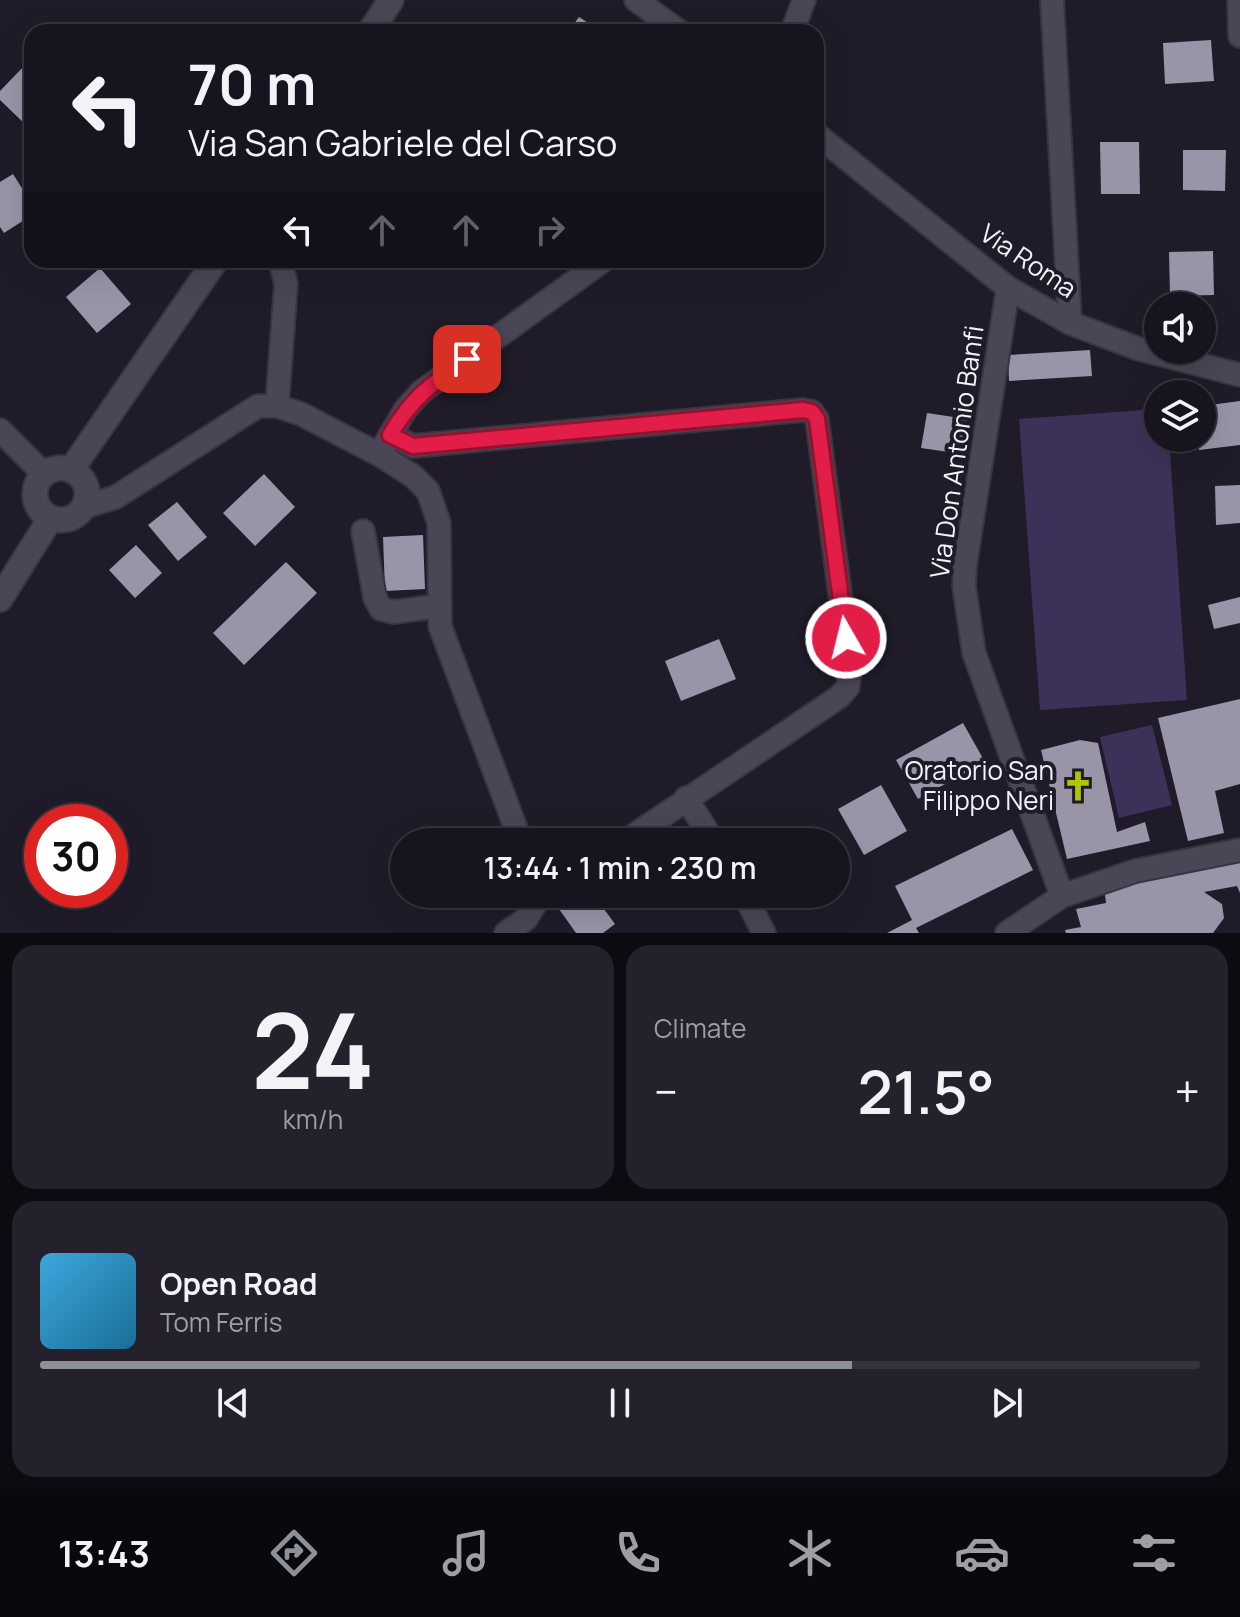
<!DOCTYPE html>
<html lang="en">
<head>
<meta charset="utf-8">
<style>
  :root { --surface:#17141f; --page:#24212c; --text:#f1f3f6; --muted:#9e9ea4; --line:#36333d; --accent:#8c9099 }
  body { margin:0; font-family:Manrope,sans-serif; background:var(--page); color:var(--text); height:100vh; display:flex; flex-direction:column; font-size:30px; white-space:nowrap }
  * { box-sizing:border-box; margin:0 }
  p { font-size:26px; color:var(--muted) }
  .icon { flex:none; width:44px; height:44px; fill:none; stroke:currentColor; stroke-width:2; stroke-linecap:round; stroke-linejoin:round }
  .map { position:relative; height:933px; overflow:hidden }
  .side { display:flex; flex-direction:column; gap:12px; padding:12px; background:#0d0b11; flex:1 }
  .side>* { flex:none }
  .guide { position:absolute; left:24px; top:24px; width:800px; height:244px; border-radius:24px; box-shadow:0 8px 32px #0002,0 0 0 2px var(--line); background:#17141f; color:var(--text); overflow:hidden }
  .buttons { position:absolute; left:1144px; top:292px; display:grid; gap:16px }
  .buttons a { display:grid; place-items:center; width:72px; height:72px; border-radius:50%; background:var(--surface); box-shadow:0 8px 32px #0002,0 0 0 2px var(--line); font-size:40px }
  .speed { position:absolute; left:24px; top:804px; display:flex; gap:16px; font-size:40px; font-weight:700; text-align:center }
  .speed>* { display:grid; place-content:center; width:104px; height:104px; border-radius:50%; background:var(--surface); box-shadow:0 8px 32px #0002,0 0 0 2px var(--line); line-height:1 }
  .speed .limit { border:12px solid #d22; background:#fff; color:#111 }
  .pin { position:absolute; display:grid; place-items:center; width:68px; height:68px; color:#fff; margin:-34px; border-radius:16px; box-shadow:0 4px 12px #0006 }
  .me { position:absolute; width:88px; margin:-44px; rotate:352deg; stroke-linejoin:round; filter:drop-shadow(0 0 6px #0008) }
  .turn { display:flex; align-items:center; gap:28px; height:168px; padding:0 32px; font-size:36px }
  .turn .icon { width:104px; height:104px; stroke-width:2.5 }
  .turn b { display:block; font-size:56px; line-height:68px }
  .lanes { display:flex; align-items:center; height:76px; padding:0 32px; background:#0003; justify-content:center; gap:40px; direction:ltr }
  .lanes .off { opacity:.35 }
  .big { font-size:60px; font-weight:600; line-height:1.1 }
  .side .widget { flex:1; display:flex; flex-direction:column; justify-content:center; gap:12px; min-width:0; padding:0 28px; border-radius:24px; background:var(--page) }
  .side .dial { align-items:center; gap:0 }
  .dial b { font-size:104px; line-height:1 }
  .song { display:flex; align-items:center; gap:24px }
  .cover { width:96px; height:96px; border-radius:12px; background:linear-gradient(135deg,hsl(200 70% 55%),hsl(200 70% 35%)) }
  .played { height:8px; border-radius:4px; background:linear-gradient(90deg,var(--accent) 70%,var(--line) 70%) }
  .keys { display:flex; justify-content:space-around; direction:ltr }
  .heat { display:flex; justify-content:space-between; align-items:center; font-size:44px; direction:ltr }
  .side .tiles { flex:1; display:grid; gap:12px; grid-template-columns:1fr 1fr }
  .widget:last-child { grid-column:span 2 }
  .trip { position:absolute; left:390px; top:828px; width:460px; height:80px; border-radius:40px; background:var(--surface); box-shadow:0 8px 32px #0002,0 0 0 2px var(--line); font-weight:600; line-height:80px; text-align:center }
  .tab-bar { display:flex; height:128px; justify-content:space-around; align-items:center; background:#09080c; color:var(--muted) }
  .tab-bar .icon { width:56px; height:56px }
  .tab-bar .active { color:var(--accent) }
  .tab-bar b { font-size:36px; color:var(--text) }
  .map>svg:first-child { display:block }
  .green { fill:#3e3159 }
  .building { fill:#9994a7 }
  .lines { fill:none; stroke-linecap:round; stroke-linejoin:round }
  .street-casing { stroke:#383541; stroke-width:26 }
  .secondary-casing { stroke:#383541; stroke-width:28 }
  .street { stroke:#4b4656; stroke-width:22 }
  .secondary { stroke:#4b4656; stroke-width:24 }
  .route-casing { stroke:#92132f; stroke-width:20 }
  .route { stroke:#e11d48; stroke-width:14 }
  .labels { text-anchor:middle; stroke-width:8; stroke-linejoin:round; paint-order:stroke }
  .street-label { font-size:26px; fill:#f5f2fc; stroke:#1f1b29 }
  .poi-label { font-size:26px; fill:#f5f2fc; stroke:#1f1b29; text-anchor:end }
</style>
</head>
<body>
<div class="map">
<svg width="1240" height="933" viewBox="0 0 1240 933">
  <rect width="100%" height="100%" fill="#1f1b29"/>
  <path class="green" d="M1158,409V438H1169L1187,700L1040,710L1019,419Z
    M1152,725L1172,805L1119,818L1100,737Z"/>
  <path class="building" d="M579,17L602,32H568Z
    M1211,40L1214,81L1165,84L1163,43Z
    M26,64L32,70V122L28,127L0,100V91Z
    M1100,142H1139L1140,194H1101Z
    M1183,150H1226L1225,191L1183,190Z
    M13,174L32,204V215L4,233L0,227V182Z
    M1213,251L1214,295L1170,296L1169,252Z
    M100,268L131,304L97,333L66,297Z
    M1090,350L1092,376L1009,381L1008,355Z
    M1240,401V445L1199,450L1198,438H1202V406Z
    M927,413L967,419L962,454L921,448Z
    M264,474L295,507L255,546L223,513Z
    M1240,485V523L1216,525L1215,486Z
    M177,502L207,537L178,561L148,525Z
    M423,535L425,589L385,591L383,537Z
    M136,545L162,573L135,598L109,570Z
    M286,562L317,593L244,665L213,633Z
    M1240,597V623L1214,629L1208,605Z
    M719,639L736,679L681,701L665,661Z
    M1240,699V784L1215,791L1224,833L1188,841L1158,718Z
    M963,723L985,762L918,799L896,760Z
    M1080,740L1098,743L1117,832L1145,822L1150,841L1067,859L1041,750Z
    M881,785L907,831L864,855L838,809Z
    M670,825L696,837L688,842H644Z
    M1012,829L1033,870L916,928L919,933H887L912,920L895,886Z
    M1240,859V893L1237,886L1204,892L1222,904L1224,918L1213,933H1066L1065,930L1081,927L1076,909L1106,903L1104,887L1159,878V872Z
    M565,894H593L615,924L603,933H576L554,902Z"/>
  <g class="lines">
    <g class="street-casing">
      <path id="street" d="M636,0L680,32
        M1052,0L1070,323
        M1239,0L1240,36
        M792,32L804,0
        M816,134L1008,288L1070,323L1139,349L1240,375
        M1008,288L965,566L964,586L974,653L1062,896
        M277,406L286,284L280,260
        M0,430L44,474
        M390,435L413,446L803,410L812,412L817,419L850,669L848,687L839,697L624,842
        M384,446L405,410L421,392L604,260
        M84,507L116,497L258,406H277L301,414L380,455L413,476L428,491L439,523L440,626L521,842
        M363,531L375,598L381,609L394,612L438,606
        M686,798L714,842
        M744,894L764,933
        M506,933L526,919L541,894
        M1007,933L1062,896L1135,871L1240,850"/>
    </g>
    <g class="secondary-casing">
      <path id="secondary" d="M370,32L391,0
        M35 494a26 26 0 1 1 52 0a26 26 0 1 1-52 0Z
        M71,470L216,260
        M0,599L50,519"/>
    </g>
    <use href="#street" class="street"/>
    <use href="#secondary" class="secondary"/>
  </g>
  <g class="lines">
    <g class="route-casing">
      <path id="route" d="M467,359C432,384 412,397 390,435L413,446L803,410L812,412L817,419L846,638"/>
    </g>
    <use href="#route" class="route"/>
  </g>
  <defs>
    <g id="church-bare" transform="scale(2.4)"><path d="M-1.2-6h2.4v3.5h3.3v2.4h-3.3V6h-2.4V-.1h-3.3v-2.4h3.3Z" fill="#afc505" stroke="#1f1b29" stroke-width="2.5" paint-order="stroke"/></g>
  </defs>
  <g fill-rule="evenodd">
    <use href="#church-bare" x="1078" y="786"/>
  </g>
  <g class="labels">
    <g class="street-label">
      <text transform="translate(1028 261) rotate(34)" y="9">Via Roma</text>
      <text transform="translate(957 452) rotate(-82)" y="9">Via Don Antonio Banfi</text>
    </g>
    <g class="poi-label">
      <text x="1054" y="780">Oratorio San<tspan x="1054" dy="30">Filippo Neri</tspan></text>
    </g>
  </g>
</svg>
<div class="buttons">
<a><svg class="icon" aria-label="sound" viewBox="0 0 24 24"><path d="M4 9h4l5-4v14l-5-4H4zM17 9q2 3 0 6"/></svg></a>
<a><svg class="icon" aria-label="layers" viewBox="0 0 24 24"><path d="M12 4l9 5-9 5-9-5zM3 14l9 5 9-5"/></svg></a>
</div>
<div class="speed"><div class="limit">30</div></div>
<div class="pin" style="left:467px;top:359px;background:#d93025"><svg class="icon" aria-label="arrive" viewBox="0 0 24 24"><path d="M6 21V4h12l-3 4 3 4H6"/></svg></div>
<svg class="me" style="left:846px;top:638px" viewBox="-20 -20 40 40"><circle r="17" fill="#e11d48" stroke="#fff" stroke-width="3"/><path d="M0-11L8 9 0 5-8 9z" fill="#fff"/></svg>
<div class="trip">13:44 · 1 min · 230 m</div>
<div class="guide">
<div class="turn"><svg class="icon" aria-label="left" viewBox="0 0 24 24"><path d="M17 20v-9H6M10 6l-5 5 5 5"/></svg><div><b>70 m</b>Via San Gabriele del Carso</div></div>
<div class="lanes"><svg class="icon" aria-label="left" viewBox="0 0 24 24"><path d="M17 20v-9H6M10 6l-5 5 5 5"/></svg><svg class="icon off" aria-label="ahead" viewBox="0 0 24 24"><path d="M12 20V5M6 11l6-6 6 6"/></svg><svg class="icon off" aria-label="ahead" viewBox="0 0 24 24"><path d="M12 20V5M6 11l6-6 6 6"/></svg><svg class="icon off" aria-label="right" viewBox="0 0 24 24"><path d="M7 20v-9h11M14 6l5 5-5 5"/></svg></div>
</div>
</div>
<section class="side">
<div class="tiles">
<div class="widget dial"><b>24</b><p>km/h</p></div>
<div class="widget"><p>Climate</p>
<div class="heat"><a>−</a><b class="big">21.5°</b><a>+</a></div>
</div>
<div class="widget">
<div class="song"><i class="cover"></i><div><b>Open Road</b><p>Tom Ferris</p></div></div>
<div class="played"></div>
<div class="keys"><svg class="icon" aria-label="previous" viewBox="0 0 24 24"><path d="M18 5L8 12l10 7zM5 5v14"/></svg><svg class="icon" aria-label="pause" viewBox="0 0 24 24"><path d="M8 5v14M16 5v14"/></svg><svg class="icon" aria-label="next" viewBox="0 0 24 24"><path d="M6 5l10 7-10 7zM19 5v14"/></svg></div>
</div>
</div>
</section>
<nav class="tab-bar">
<b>13:43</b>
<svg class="icon active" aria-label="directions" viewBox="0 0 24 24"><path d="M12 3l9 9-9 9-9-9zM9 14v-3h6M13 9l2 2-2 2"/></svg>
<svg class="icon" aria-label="music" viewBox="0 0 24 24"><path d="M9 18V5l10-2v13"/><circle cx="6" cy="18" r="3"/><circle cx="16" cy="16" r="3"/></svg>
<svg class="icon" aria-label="phone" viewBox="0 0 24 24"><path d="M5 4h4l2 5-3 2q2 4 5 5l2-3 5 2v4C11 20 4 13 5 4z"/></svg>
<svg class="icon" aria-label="climate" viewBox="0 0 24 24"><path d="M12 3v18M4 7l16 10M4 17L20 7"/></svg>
<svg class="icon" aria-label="car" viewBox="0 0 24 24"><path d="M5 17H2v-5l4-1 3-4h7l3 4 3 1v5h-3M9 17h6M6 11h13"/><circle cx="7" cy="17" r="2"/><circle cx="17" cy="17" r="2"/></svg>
<svg class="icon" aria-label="filters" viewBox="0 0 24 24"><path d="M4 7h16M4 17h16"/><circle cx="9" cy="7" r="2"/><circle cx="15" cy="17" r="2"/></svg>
</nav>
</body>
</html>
